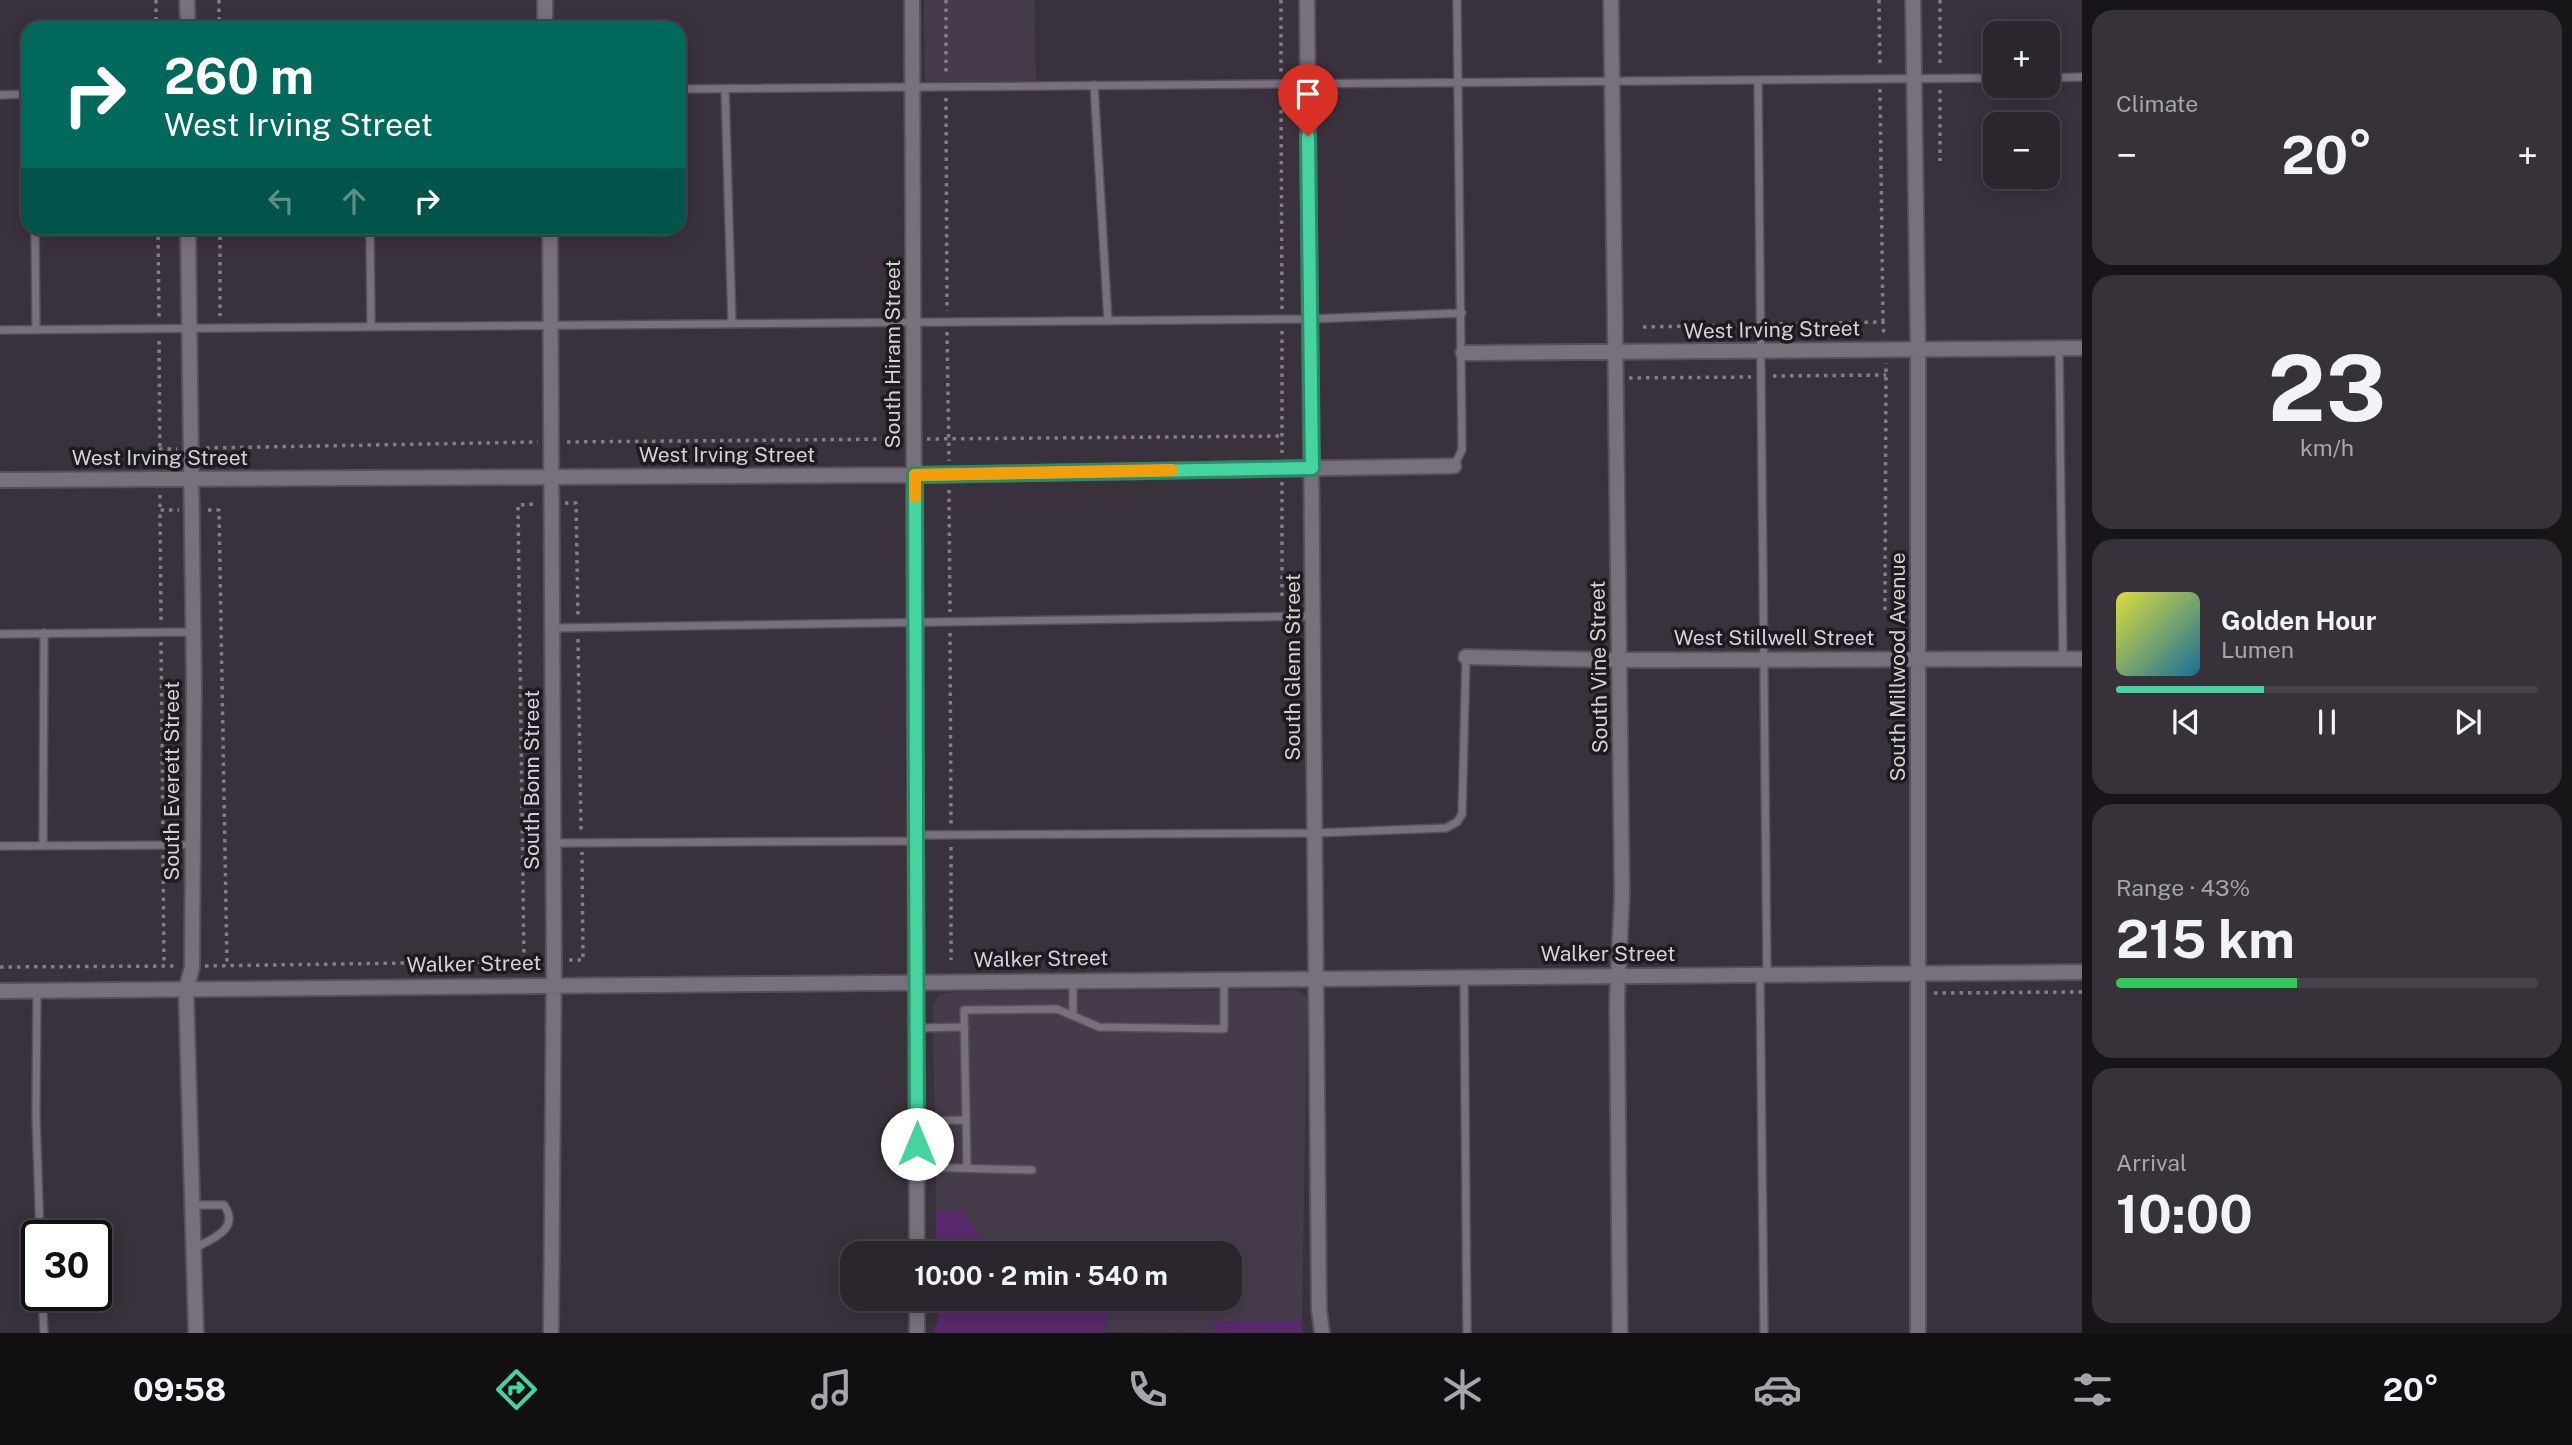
<!DOCTYPE html>
<html lang="en">
<head>
<meta charset="utf-8">
<style>
  :root { --surface:#2b262e; --page:#37323a; --text:#f1f3f6; --muted:#a6a5aa; --line:#47434a; --accent:#45d49f }
  body { margin:0; font-family:"Public Sans",sans-serif; background:var(--page); color:var(--text); height:100vh; display:flex; flex-direction:column; font-size:26px; white-space:nowrap }
  * { box-sizing:border-box; margin:0 }
  p { font-size:23px; color:var(--muted) }
  .icon { flex:none; width:38px; height:38px; fill:none; stroke:currentColor; stroke-width:2; stroke-linecap:round; stroke-linejoin:round }
  .map { position:relative; flex:1; overflow:hidden }
  .sheet { display:flex; flex-direction:column; gap:10px; padding:10px; background:#181519; width:490px }
  .sheet>* { flex:none }
  .hud { position:absolute; left:21px; top:21px; width:665px; height:214px; border-radius:21px; box-shadow:0 4px 18px #0003,0 0 0 2px var(--line); background:#00695c; color:#fff; overflow:hidden }
  .fabs { position:absolute; left:1983px; top:21px; display:grid; gap:14px }
  .fabs a { display:grid; place-items:center; width:77px; height:77px; border-radius:14px; background:var(--surface); box-shadow:0 4px 18px #0003,0 0 0 2px var(--line); font-size:35px }
  .speed { position:absolute; left:21px; top:1220px; display:flex; gap:14px; font-size:35px; font-weight:700; text-align:center }
  .speed>* { display:grid; place-content:center; width:91px; height:91px; border-radius:50%; background:var(--surface); box-shadow:0 4px 18px #0003,0 0 0 2px var(--line); line-height:1 }
  .speed .limit { border:4px solid #111; border-radius:10px; background:#fff; color:#111 }
  .pin { position:absolute; display:grid; place-items:center; width:60px; height:60px; color:#fff; margin:-72px -30px; border-radius:50% 50% 50% 0; rotate:-45deg; box-shadow:0 0 7px #0007 }
  .pin .icon { rotate:45deg }
  .me { position:absolute; width:77px; margin:-38px; rotate:0deg; stroke-linejoin:round; filter:drop-shadow(0 0 5px #0008) }
  .turn { display:flex; align-items:center; gap:24px; height:147px; padding:0 28px; font-size:32px }
  .turn .icon { width:91px; height:91px; stroke-width:2.5 }
  .turn b { display:block; font-size:49px; line-height:60px }
  .lanes { display:flex; align-items:center; height:66px; padding:0 28px; background:#0003; justify-content:center; gap:35px; direction:ltr }
  .lanes .off { opacity:.35 }
  .big { font-size:52px; font-weight:700; line-height:1.1 }
  .sheet .widget { flex:1; display:flex; flex-direction:column; justify-content:center; gap:10px; min-width:0; padding:0 24px; border-radius:21px; background:var(--page) }
  .sheet .dial { align-items:center; gap:0 }
  .dial b { font-size:91px; line-height:1 }
  .song { display:flex; align-items:center; gap:21px }
  .cover { width:84px; height:84px; border-radius:10px; background:linear-gradient(135deg,hsl(60 70% 55%),hsl(200 70% 35%)) }
  .played { height:7px; border-radius:4px; background:linear-gradient(90deg,var(--accent) 35%,var(--line) 35%) }
  .keys { display:flex; justify-content:space-around; direction:ltr }
  .heat { display:flex; justify-content:space-between; align-items:center; font-size:38px; direction:ltr }
  .charge { height:10px; border-radius:5px; background:linear-gradient(90deg,#34c759 43%,var(--line) 0) }
  .trip { position:absolute; left:840px; top:1241px; width:402px; height:70px; border-radius:21px; background:var(--surface); box-shadow:0 4px 18px #0003,0 0 0 2px var(--line); font-weight:700; line-height:70px; text-align:center }
  .menu { display:flex; height:112px; justify-content:space-around; align-items:center; background:#110f12; color:var(--muted) }
  .menu .icon { width:49px; height:49px }
  .menu .active { color:var(--accent) }
  .menu b { font-size:32px; color:var(--text) }
  main { display:flex; flex:1; min-height:0 }
  .map>svg:first-child { display:block }
  .built { fill:#463b4b }
  .green { fill:#582a6c }
  .lines { fill:none; stroke-linecap:round; stroke-linejoin:round }
  .lane-casing { stroke:#56505a; stroke-width:10 }
  .street-casing { stroke:#56505a; stroke-width:18 }
  .path { stroke:#837d87; stroke-width:3.5; stroke-dasharray:3.5 5; stroke-linecap:butt }
  .lane { stroke:#79707d; stroke-width:7 }
  .street { stroke:#79707d; stroke-width:14 }
  .route-casing { stroke:#2d8a67; stroke-width:18 }
  .route { stroke:#45d49f; stroke-width:12 }
  .slow { stroke:#f59e0b; stroke-width:12 }
  .labels { text-anchor:middle; stroke-width:7; stroke-linejoin:round; paint-order:stroke }
  .street-label { font-size:21px; fill:#d5d0d8; stroke:#1e1b20 }
</style>
</head>
<body>
<main>
<div class="map">
<svg width="2082" height="1333" viewBox="0 0 2082 1333">
  <rect width="100%" height="100%" fill="#39323d"/>
  <path class="built" d="M924,0H1034L1036,81H925Z
    M1297,990L1307,998L1302,1320L1214,1322V1333L1103,1332L1111,1309L1092,1299L1230,1298V1253H1003L985,1244L964,1211H936L933,1005L939,995L954,992Z"/>
  <path class="green" d="M936,1211H964L985,1244L1003,1253H936Z
    M937,1299H1092L1111,1309L1103,1331L1111,1333H933L938,1320Z
    M1302,1320V1333H1214L1213,1322Z"/>
  <g class="lines">
    <g class="lane-casing">
      <path id="lane" d="M2048,78L2082,77
        M1758,80L1767,974
        M1094,85L1108,321
        M679,89L1995,78
        M725,89L732,324
        M0,95L28,94
        M35,228L36,330
        M370,228L371,327
        M0,330L1310,319L1462,313
        M2059,349L2063,659
        M1454,466L1462,450L1457,0
        M553,628L1313,616
        M0,634L193,632
        M916,835L1315,833L1446,828L1457,822L1462,814L1466,658
        M554,843L916,841
        M0,846L192,845
        M43,846L44,633
        M1760,974L1764,1333
        M1464,977L1467,1333
        M1073,980V1015
        M37,991L36,1115L40,1236
        M916,1028L965,1027
        M917,1121L966,1120
        M967,1166L964,1010L1057,1009L1099,1027L1224,1029V979
        M917,1167L1032,1170
        M193,1205H224C241,1230 211,1239 193,1249
        M42,1295L44,1333"/>
    </g>
    <g class="street-casing">
      <path id="street" d="M187,0L188,28
        M545,0V28
        M912,0L917,1253
        M1307,0L1319,1309L1322,1333
        M1611,0L1622,895L1617,999L1620,1333
        M1913,0L1918,349V1333
        M188,228L194,686L192,968L186,989L196,1333
        M550,228L554,961L551,1333
        M1463,353L2082,348
        M0,480L915,475L1454,466
        M1466,657L1620,660L2082,659
        M0,991L2082,972
        M917,1298V1333"/>
    </g>
    <path class="path" d="M156,0V28
      M219,0V28
      M946,0V76
      M1281,0V75
      M1879,0L1880,68
      M1940,0V68
      M1880,89L1883,322
      M1940,90V161
      M1281,93L1282,309
      M946,98L947,311
      M158,228L159,319
      M220,228V316
      M1771,324L1883,322L1884,335
      M1643,327L1749,325
      M1282,331V453
      M947,332L949,461
      M159,341L160,466
      M1773,376L1886,375
      M1629,378L1751,377
      M927,439L1282,436
      M567,442L898,439
      M206,448L538,442
      M159,449H177
      M1282,482V597
      M949,490L950,612
      M160,495V510
      M565,503H576L578,617
      M208,510H219L227,965
      M1885,610L1886,363
      M161,620L160,510H179
      M950,633L951,825
      M578,639L581,831
      M161,642L163,834
      M951,847V960
      M163,855L164,966
      M569,960H583L582,852
      M524,961L518,505L536,504
      M205,966L540,961
      M0,967L176,966
      M1934,993L2082,992"/>
    <use href="#lane" class="lane"/>
    <use href="#street" class="street"/>
  </g>
  <g class="lines">
    <g class="route-casing">
      <path id="route" d="M917,1144L915,475L1312,468L1308,136"/>
    </g>
    <use href="#route" class="route"/>
    <path class="slow" d="M915,497V475L1172,470"/>
  </g>
  <g class="labels">
    <g class="street-label">
      <text transform="translate(1772 330) rotate(-1)" y="7">West Irving Street</text>
      <text transform="translate(893 354) rotate(-90)" y="7">South Hiram Street</text>
      <text x="727" y="462">West Irving Street</text>
      <text x="160" y="465">West Irving Street</text>
      <text x="1774" y="645">West Stillwell Street</text>
      <text transform="translate(1293 667) rotate(-90)" y="7">South Glenn Street</text>
      <text transform="translate(1599 667) rotate(-91)" y="7">South Vine Street</text>
      <text transform="translate(1898 667) rotate(-90)" y="7">South Millwood Avenue</text>
      <text transform="translate(532 780) rotate(-90)" y="7">South Bonn Street</text>
      <text transform="translate(172 781) rotate(-90)" y="7">South Everett Street</text>
      <text x="1608" y="961">Walker Street</text>
      <text transform="translate(1041 959) rotate(-1)" y="7">Walker Street</text>
      <text transform="translate(474 964) rotate(-1)" y="7">Walker Street</text>
    </g>
  </g>
</svg>
<div class="fabs">
<a>+</a>
<a>−</a>
</div>
<div class="speed"><div class="limit">30</div></div>
<div class="pin" style="left:1308px;top:136px;background:#d93025"><svg class="icon" aria-label="arrive" viewBox="0 0 24 24"><path d="M6 21V4h12l-3 4 3 4H6"/></svg></div>
<svg class="me" style="left:917px;top:1144px" viewBox="-20 -20 40 40"><circle r="19" fill="#fff"/><path d="M0-13L10 11 0 6-10 11z" fill="#45d49f"/></svg>
<div class="trip">10:00 · 2 min · 540 m</div>
<div class="hud">
<div class="turn"><svg class="icon" aria-label="right" viewBox="0 0 24 24"><path d="M7 20v-9h11M14 6l5 5-5 5"/></svg><div><b>260 m</b>West Irving Street</div></div>
<div class="lanes"><svg class="icon off" aria-label="left" viewBox="0 0 24 24"><path d="M17 20v-9H6M10 6l-5 5 5 5"/></svg><svg class="icon off" aria-label="ahead" viewBox="0 0 24 24"><path d="M12 20V5M6 11l6-6 6 6"/></svg><svg class="icon" aria-label="right" viewBox="0 0 24 24"><path d="M7 20v-9h11M14 6l5 5-5 5"/></svg></div>
</div>
</div>
<section class="sheet">
<div class="widget"><p>Climate</p>
<div class="heat"><a>−</a><b class="big">20°</b><a>+</a></div>
</div>
<div class="widget dial"><b>23</b><p>km/h</p></div>
<div class="widget">
<div class="song"><i class="cover"></i><div><b>Golden Hour</b><p>Lumen</p></div></div>
<div class="played"></div>
<div class="keys"><svg class="icon" aria-label="previous" viewBox="0 0 24 24"><path d="M18 5L8 12l10 7zM5 5v14"/></svg><svg class="icon" aria-label="pause" viewBox="0 0 24 24"><path d="M8 5v14M16 5v14"/></svg><svg class="icon" aria-label="next" viewBox="0 0 24 24"><path d="M6 5l10 7-10 7zM19 5v14"/></svg></div>
</div>
<div class="widget"><p>Range · 43%</p><b class="big">215 km</b><div class="charge"></div></div>
<div class="widget"><p>Arrival</p><b class="big">10:00</b></div>
</section>
</main>
<nav class="menu">
<b>09:58</b>
<svg class="icon active" aria-label="directions" viewBox="0 0 24 24"><path d="M12 3l9 9-9 9-9-9zM9 14v-3h6M13 9l2 2-2 2"/></svg>
<svg class="icon" aria-label="music" viewBox="0 0 24 24"><path d="M9 18V5l10-2v13"/><circle cx="6" cy="18" r="3"/><circle cx="16" cy="16" r="3"/></svg>
<svg class="icon" aria-label="phone" viewBox="0 0 24 24"><path d="M5 4h4l2 5-3 2q2 4 5 5l2-3 5 2v4C11 20 4 13 5 4z"/></svg>
<svg class="icon" aria-label="climate" viewBox="0 0 24 24"><path d="M12 3v18M4 7l16 10M4 17L20 7"/></svg>
<svg class="icon" aria-label="car" viewBox="0 0 24 24"><path d="M5 17H2v-5l4-1 3-4h7l3 4 3 1v5h-3M9 17h6M6 11h13"/><circle cx="7" cy="17" r="2"/><circle cx="17" cy="17" r="2"/></svg>
<svg class="icon" aria-label="filters" viewBox="0 0 24 24"><path d="M4 7h16M4 17h16"/><circle cx="9" cy="7" r="2"/><circle cx="15" cy="17" r="2"/></svg>
<b>20°</b>
</nav>
</body>
</html>
